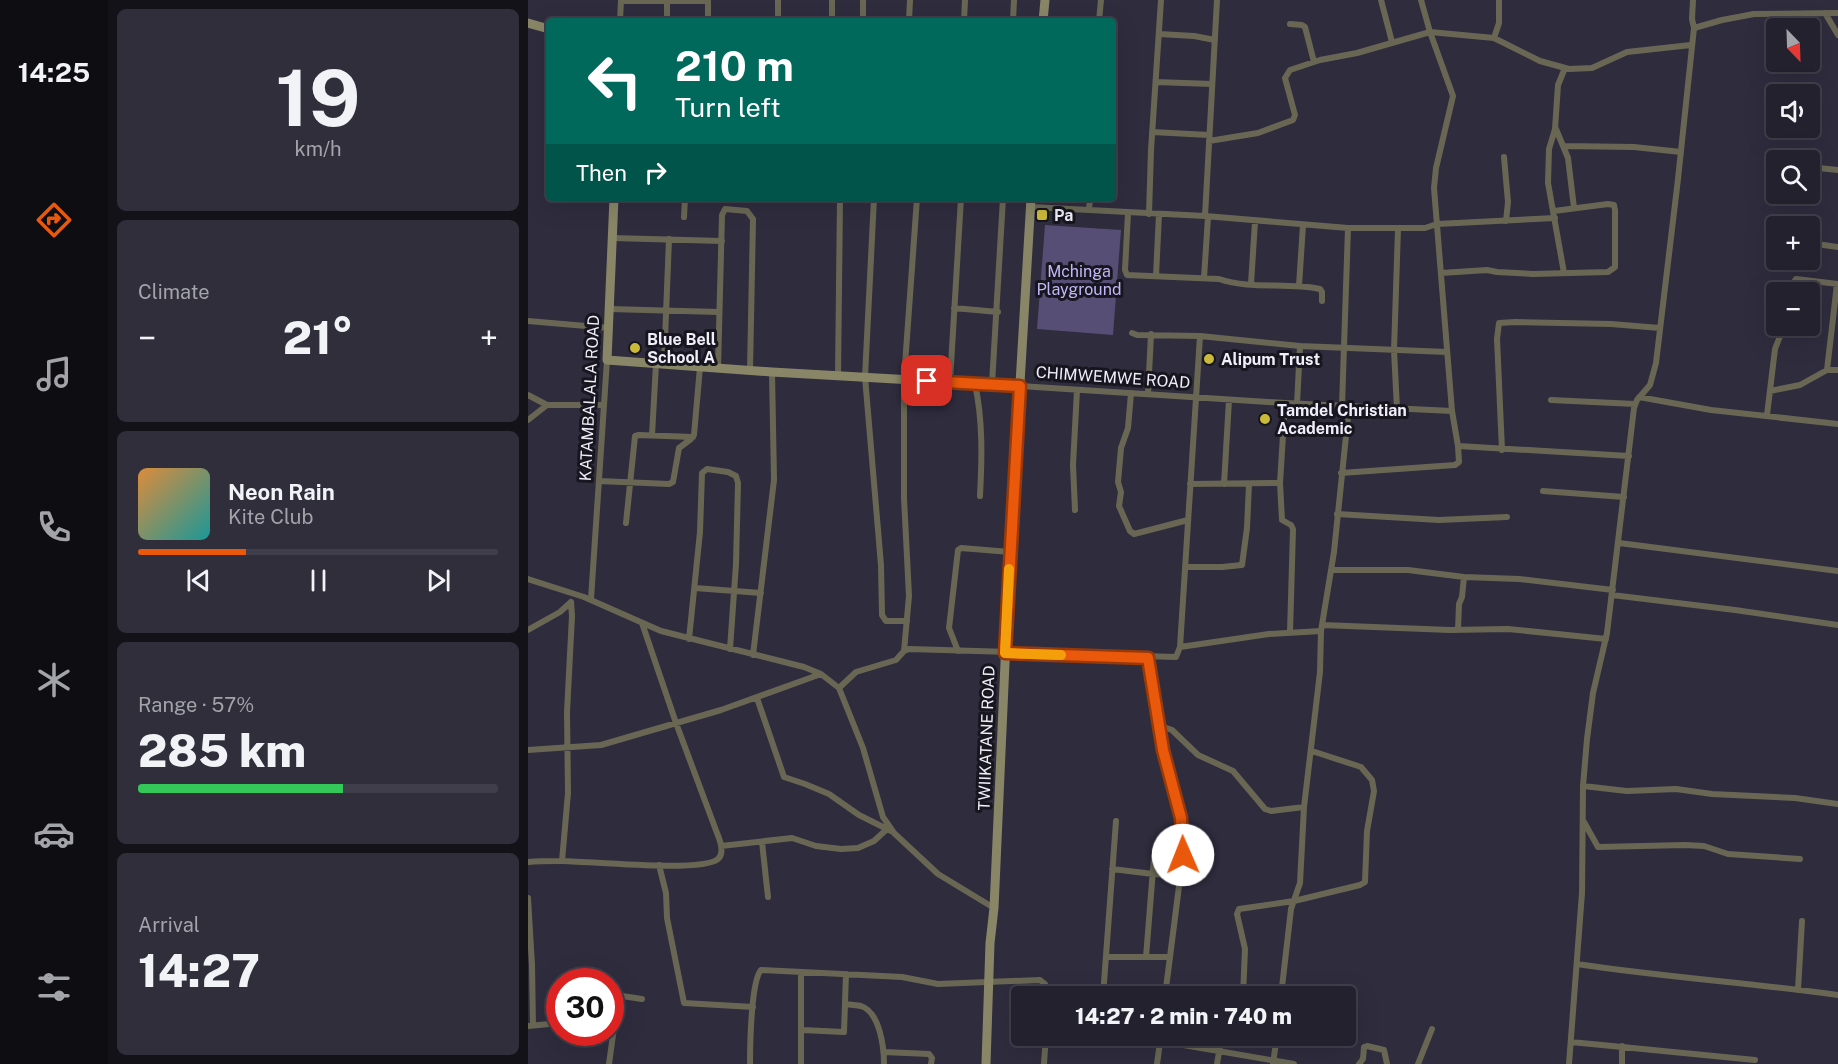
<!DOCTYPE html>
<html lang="en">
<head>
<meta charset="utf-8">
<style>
  :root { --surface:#23212e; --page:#2f2e3a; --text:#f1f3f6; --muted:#a3a3aa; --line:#403e4a; --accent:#ea580c }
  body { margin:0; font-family:"Public Sans",sans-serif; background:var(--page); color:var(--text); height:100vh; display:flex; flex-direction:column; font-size:22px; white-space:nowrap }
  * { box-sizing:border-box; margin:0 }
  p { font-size:20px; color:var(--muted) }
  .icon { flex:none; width:33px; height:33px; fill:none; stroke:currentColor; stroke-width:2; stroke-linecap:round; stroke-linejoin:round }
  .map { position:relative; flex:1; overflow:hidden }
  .side { display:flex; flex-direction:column; gap:9px; padding:9px; background:#131219; width:420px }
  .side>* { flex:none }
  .banner { position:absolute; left:18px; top:18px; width:570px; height:183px; border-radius:6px; box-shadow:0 6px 24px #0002,0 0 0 2px var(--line); background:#00695c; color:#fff; overflow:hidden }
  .needle { width:39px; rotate:157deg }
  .controls { position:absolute; left:1238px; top:18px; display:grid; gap:12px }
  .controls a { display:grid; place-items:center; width:54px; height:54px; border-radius:6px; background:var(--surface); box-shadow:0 6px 24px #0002,0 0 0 2px var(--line); font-size:30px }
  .speed { position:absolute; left:18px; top:968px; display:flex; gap:12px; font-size:30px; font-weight:700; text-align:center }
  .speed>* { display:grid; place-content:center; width:78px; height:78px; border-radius:50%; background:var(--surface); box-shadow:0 6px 24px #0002,0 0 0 2px var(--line); line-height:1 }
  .speed .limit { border:9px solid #d22; background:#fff; color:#111 }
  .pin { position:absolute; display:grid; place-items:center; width:51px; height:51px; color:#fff; margin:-26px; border-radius:12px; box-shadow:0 3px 9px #0006 }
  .me { position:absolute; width:66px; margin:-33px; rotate:359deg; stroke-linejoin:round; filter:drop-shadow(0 0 4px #0008) }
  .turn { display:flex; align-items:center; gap:21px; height:126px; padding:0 30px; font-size:27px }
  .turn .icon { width:78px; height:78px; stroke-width:2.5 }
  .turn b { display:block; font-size:42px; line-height:51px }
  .then { display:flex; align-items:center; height:57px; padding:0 30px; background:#0003; gap:12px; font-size:22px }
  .big { font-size:45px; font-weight:800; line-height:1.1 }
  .side .widget { flex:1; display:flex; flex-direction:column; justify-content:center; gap:9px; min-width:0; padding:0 21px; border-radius:9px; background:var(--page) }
  .side .dial { align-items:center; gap:0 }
  .dial b { font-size:78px; line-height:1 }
  .song { display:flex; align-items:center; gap:18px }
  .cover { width:72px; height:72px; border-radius:9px; background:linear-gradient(135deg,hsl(30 70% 55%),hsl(180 70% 35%)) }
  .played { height:6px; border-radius:3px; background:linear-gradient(90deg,var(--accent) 30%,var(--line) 30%) }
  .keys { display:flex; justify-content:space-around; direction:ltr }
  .heat { display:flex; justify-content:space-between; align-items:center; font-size:33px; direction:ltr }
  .charge { height:9px; border-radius:4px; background:linear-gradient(90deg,#34c759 57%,var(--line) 0) }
  .trip { position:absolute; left:483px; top:986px; width:345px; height:60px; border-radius:6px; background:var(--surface); box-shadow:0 6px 24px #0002,0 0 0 2px var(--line); font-weight:800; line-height:60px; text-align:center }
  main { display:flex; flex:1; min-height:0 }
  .tab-bar { display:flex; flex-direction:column; width:108px; justify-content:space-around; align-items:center; background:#0e0d12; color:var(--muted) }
  .tab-bar .icon { width:42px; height:42px }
  .tab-bar .current { color:var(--accent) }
  .tab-bar b { font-size:27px; color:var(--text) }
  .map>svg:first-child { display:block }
  .green { fill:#564e74 }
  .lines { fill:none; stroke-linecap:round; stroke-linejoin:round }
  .street { stroke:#696754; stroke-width:6 }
  .secondary { stroke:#898668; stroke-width:9 }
  .route-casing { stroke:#983908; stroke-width:15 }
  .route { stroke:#ea580c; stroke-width:10 }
  .slow { stroke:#f59e0b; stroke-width:10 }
  .poi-dot { fill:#caba3a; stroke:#17161e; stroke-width:2 }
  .labels { text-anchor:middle; stroke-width:6; stroke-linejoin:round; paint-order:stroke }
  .poi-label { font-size:16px; font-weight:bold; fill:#efeef9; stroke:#17161e; text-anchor:start }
  .park-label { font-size:16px; fill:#c2b6f8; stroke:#17161e }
  .street-label { font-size:16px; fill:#efeef9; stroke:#17161e }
</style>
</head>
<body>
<main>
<nav class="tab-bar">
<b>14:25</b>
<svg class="icon current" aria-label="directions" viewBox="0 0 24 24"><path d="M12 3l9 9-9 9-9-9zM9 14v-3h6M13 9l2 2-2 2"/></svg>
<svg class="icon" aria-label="music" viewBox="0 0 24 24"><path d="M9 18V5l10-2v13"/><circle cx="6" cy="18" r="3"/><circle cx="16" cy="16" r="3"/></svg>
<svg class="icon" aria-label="phone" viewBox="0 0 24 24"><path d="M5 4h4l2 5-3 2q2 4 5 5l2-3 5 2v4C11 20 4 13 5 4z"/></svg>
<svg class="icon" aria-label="climate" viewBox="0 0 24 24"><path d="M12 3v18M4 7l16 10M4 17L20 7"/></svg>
<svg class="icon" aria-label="car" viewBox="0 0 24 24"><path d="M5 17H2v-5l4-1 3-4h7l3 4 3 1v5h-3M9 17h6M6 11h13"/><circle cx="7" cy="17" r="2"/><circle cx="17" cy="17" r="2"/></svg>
<svg class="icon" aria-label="filters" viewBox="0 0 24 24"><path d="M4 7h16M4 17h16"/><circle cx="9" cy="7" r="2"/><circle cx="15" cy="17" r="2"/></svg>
</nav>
<section class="side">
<div class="widget dial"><b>19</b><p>km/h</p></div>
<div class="widget"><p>Climate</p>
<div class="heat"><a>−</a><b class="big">21°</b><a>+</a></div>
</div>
<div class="widget">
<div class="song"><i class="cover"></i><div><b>Neon Rain</b><p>Kite Club</p></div></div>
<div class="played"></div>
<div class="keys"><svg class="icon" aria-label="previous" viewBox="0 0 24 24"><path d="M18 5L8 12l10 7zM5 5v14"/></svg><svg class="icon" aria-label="pause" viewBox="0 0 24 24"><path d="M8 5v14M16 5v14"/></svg><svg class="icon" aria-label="next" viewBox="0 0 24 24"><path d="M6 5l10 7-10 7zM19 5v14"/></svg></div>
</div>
<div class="widget"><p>Range · 57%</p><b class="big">285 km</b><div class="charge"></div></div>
<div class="widget"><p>Arrival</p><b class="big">14:27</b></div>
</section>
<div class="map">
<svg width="1310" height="1064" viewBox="0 0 1310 1064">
  <rect width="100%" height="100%" fill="#2f2c3e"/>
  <path class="green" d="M517,225L593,230L585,335L509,329Z"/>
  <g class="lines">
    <path class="street" d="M180,0V21
      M853,0L864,42
      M93,1H180
      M1297,13L1310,35
      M92,21L93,0
      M139,21V0
      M250,21V0
      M304,21V0
      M335,21V0
      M381,21L382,0
      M436,21L437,0
      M485,21L486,0
      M571,21L573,0
      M762,24L774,25L777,27L786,62
      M1166,28L1194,20L1226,14L1310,13
      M631,34L666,36L687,40
      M966,38L971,23V0
      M628,82L684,84
      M1028,129L1040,158L1046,208
      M624,132L681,135
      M681,141L730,133L765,120L767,115L757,78L762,70L792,60L829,53L902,32L966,38L1012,61L1041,69L1064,68L1099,52L1163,45
      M1036,146L1106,147L1153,152
      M976,157L980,202L978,221
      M1281,167L1310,170
      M346,198L337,377L353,565L354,615L358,621H379
      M503,207L677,216L820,228H897L909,224L1027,218
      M561,210L562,198
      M600,213L597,270L599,275L691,279C723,290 759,282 792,289L794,292V301
      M621,214L623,150L633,0
      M677,216L689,0
      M156,217L157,198
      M84,238L194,241
      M1281,243L1310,247
      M913,273L959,270L969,272L1005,274L1080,272L1087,267V210L1086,205L1080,204L1026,211
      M1036,273L1020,183L1021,149L1027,129L1030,85L1037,68
      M628,276L631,214
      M676,278L680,217
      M723,284L727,222
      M771,286L775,225
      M1263,292L1265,283L1268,279L1310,284
      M426,308L470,312
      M81,309L191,312
      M0,321L81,328
      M604,333L609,335L672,336L772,346L769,404
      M772,346L919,352
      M136,364L141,239
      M190,368L194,215L197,209L219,211L225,219L222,370
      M1299,370L1309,284
      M310,376L312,198
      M422,382L433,198
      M447,384C455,421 454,458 452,496
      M464,384L475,198
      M492,386L757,403L924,411
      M1242,391L1272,385L1299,370H1310
      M603,393L600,428L593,448L590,482L593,492L591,506L602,531L606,534L660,520
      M620,394L623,334
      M0,395L19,405H76
      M1111,397L1183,410L1310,424
      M1023,400L1107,404
      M757,403L752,483L754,520L763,525L765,529L762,633
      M814,406L820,228
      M869,409L866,350L870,229
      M1239,415L1247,349L1256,326
      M0,420L19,405
      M124,435L128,364
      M930,446L1101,456
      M974,450L969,339L971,323L987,322L1083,324L1132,328
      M813,473L927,465L931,462L930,446L924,411L906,188L908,168L925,96L902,32L893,0
      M71,481L141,484L145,482L151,448L163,439L166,435L172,367
      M662,484L752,483
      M696,484L701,400
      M1015,491L1096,497
      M547,510L545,465L549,390
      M809,514L911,520L979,517
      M98,523L107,436L111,435L165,437
      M1091,543L1310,571
      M657,567H694L714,565L719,528L721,484
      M804,570H880L936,577L991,579L1085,590
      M0,579L56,597L133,631L276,667L293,674L311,688L335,748L355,817L366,833L410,874L466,908
      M167,588L233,593
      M1084,595L1207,610L1310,625
      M63,599L79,360
      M794,625L922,630L980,629L1078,639
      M0,630L32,612L43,602
      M930,630L931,604L934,597L936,577
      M161,639L172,532L174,473L179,469L200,472L208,476L210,483L208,564L202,649
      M652,647L741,634L793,631
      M376,651L381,649L648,657L652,647L672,336
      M430,651L421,628L430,550L433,548L482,552
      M225,655L246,480L244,372
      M620,658C624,689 628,720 635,750C643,789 656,814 655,855L637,996
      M311,688L328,672L368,660L376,651L381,596L376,498V379L389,198
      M229,698L256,777L277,784L301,794L331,815L363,831
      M630,725L644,730L670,755L705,771L737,809L743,811L776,807
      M0,750L73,745L193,710L293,674
      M1055,786L1099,791L1148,789L1184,794L1267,798L1310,804
      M1056,822L1070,847L1157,845L1176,846L1200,854L1272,859
      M234,842L240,897
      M193,846L264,838L288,846L313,849L330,848L346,841L359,829
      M34,861L40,793L39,712L44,616L43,602
      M0,862C11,861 22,861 33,861C59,861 174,873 190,859C197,853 192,840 189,833L148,723L114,623
      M131,865L138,893L139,918L156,1003L225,1007
      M584,869L625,874L652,875
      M0,898L4,965L5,1025
      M578,957H642
      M618,957L626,857L628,855H655
      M1049,964C1135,977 1223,983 1310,995
      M273,972V1064
      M1270,990L1274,921
      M575,996L588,821
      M715,996L717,949L709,914L711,909L766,901L832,885L837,882L839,831L846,791L844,780L833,767L784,751
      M753,996L763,909L772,883L776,807L792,672L793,631L806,552L821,407
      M318,1004C323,1005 329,1005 333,1006C352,1012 356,1048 356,1064
      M0,1026L32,1023
      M274,1030L316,1032L318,974
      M632,1041L766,1064
      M1043,1042L1227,1060
      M1094,1046V1064
      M356,1052L401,1054L404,1058L403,1064
      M81,1064L90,999L94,996L114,999
      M222,1064C222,1046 223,981 233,970L374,977L410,984L512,980L517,984L520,996
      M516,1064L518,1035
      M629,1064L633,1035
      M689,1064L694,1035
      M745,1064L749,1035
      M831,1064L835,1059L836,1047L839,1046L856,1050L859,1064
      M890,1064L904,1029
      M1041,1064L1054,893L1055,786L1059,739L1065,693L1079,633L1106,408L1109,400L1122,385L1128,363L1150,179L1166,28L1164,19L1165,0"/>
    <path class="secondary" d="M515,21L517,0
      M0,23L21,29
      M86,198L79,360L244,372L492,386
      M458,1064L462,943L466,908L482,552L503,198"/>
  </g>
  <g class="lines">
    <g class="route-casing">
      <path id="route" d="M399,381L492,386L477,653L620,658L635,750L653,818L655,855"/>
    </g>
    <use href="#route" class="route"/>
    <path class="slow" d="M481,569L477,653L533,655"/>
  </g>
  <g class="poi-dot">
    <rect x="508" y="209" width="12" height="12" rx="3"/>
    <circle cx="107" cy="348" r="6"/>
    <circle cx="681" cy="359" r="6"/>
    <circle cx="737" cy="419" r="6"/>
  </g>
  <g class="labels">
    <g class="poi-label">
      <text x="526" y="221">Pa</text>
      <text x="119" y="345">Blue Bell<tspan x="119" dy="18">School A</tspan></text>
      <text x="693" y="365">Alipum Trust</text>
      <text x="749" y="416">Tamdel Christian<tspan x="749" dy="18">Academic</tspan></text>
    </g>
    <g class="park-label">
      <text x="551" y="277">Mchinga<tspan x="551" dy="18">Playground</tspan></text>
    </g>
    <g class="street-label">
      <text transform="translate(585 377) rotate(4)" y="6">CHIMWEMWE ROAD</text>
      <text transform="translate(61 398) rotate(-87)" y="6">KATAMBALALA ROAD</text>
      <text transform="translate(458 738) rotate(-88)" y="6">TWIIKATANE ROAD</text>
    </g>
  </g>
</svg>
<div class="controls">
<a><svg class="needle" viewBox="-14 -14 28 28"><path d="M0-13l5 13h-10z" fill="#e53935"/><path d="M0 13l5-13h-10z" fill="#a3a3aa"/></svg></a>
<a><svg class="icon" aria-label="sound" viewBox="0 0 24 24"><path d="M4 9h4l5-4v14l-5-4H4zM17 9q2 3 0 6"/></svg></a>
<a><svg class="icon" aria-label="search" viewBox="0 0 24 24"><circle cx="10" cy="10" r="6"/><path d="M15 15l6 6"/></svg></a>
<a>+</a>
<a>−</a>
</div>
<div class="speed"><div class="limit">30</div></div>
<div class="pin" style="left:399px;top:381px;background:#d93025"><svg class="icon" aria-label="arrive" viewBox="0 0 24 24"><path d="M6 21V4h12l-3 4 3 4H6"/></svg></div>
<svg class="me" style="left:655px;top:855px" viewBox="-20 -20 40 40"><circle r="19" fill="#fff"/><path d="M0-13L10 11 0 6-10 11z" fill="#ea580c"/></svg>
<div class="trip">14:27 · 2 min · 740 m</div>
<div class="banner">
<div class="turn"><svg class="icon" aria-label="left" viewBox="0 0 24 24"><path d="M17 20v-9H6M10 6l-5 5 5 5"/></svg><div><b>210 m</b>Turn left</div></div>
<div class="then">Then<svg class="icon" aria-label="right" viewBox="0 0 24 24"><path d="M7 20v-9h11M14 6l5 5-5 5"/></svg></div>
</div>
</div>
</main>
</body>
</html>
